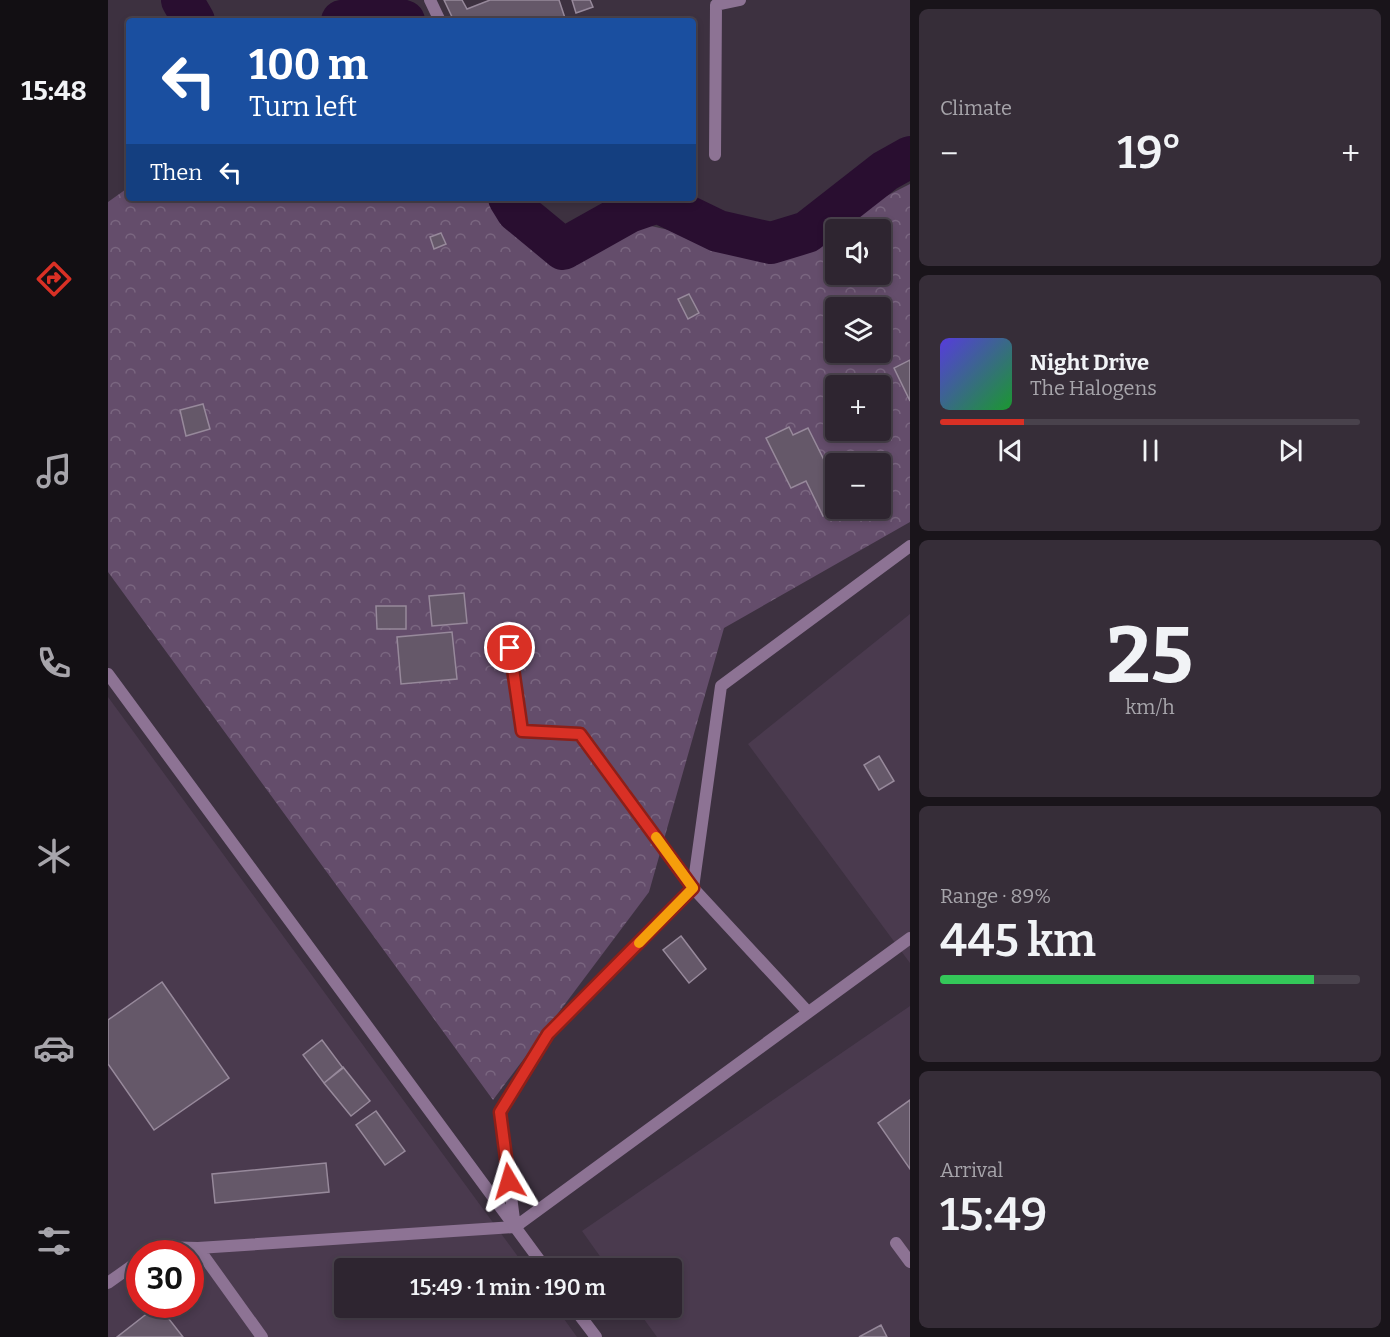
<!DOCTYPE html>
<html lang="en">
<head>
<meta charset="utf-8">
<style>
  :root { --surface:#2e2530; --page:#362d38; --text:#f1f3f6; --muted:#a7a5ab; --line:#49424c; --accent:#d93025 }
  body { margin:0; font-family:Bitter,serif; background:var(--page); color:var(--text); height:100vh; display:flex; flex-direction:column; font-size:22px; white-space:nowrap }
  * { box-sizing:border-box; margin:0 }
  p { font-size:20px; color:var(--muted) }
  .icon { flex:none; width:33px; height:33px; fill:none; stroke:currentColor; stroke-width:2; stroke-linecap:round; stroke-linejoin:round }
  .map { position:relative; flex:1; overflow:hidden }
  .side { display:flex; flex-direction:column; gap:9px; padding:9px; background:#19141a; width:480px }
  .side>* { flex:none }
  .hud { position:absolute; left:18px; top:18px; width:570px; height:183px; border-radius:6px; box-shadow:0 3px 9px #0003,0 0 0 2px var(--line); background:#1a4fa0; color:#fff; overflow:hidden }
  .buttons { position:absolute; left:717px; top:219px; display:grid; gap:12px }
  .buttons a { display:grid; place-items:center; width:66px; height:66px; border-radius:6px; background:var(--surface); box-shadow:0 3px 9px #0003,0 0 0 2px var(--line); font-size:30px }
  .speed { position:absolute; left:18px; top:1240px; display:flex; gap:12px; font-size:30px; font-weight:700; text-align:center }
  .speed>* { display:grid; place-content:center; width:78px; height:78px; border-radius:50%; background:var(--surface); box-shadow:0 3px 9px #0003,0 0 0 2px var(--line); line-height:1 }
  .speed .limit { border:9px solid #d22; background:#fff; color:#111 }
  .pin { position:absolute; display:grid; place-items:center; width:51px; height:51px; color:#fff; margin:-26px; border:3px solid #fff; border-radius:50%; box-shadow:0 2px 6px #0007 }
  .me { position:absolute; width:66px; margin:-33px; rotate:353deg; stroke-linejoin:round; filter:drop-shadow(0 0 4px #0008) }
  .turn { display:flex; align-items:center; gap:21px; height:126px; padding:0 24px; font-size:27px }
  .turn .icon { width:78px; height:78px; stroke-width:2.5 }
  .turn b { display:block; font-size:42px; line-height:51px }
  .then { display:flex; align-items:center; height:57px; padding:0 24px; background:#0003; gap:12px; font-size:22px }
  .big { font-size:45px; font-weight:600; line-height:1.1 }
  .side .card { flex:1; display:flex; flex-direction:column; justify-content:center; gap:9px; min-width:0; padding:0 21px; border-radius:9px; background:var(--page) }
  .side .dial { align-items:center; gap:0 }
  .dial b { font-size:78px; line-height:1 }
  .song { display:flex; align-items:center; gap:18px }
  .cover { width:72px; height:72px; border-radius:9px; background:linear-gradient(135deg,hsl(250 70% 55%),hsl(130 70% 35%)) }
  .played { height:6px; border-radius:3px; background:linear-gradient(90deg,var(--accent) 20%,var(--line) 20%) }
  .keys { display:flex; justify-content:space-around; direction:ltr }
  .heat { display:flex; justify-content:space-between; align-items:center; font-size:33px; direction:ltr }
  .charge { height:9px; border-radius:4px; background:linear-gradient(90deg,#34c759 89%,var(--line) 0) }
  .trip { position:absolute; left:226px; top:1258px; width:348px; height:60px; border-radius:6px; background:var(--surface); box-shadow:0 3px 9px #0003,0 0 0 2px var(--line); font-weight:600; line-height:60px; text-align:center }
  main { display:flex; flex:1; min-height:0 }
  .tabs { display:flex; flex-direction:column; width:108px; justify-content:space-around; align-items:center; background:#120f13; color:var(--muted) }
  .tabs .icon { width:42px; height:42px }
  .tabs .selected { color:var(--accent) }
  .tabs b { font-size:27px; color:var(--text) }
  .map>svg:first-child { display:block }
  .built { fill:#4a3a4e; fill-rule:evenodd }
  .forest { fill:url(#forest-crowns); fill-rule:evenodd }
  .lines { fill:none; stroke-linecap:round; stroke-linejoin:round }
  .river { stroke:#290e30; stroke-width:42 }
  .building { fill:#655869; stroke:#97899b; stroke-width:1.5 }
  .service { stroke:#8d7394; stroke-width:12 }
  .minor { stroke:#8d7394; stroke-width:12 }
  .route-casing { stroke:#8d1f18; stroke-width:15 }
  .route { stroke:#d93025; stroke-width:10 }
  .slow { stroke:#f59e0b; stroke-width:10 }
</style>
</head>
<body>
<main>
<nav class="tabs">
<b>15:48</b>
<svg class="icon selected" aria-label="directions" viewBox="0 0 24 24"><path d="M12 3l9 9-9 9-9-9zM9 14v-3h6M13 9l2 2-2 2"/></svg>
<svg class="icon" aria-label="music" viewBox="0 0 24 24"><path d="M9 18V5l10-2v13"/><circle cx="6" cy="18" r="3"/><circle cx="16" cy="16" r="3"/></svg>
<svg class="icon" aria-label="phone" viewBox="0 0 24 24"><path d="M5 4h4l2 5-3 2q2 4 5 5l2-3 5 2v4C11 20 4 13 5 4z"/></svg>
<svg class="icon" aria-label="climate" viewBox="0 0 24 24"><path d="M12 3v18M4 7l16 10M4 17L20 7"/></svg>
<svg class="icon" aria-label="car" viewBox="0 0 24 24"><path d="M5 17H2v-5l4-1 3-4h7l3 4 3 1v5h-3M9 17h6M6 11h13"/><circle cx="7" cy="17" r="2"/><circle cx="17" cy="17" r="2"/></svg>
<svg class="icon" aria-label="filters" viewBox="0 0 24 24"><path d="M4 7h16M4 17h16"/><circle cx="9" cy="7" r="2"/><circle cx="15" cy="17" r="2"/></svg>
</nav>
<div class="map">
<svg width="802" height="1337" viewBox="0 0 802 1337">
  <defs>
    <pattern id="forest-crowns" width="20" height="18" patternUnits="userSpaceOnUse" patternTransform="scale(1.5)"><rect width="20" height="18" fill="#644d6b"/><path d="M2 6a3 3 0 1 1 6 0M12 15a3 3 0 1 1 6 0" fill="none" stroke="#7a6680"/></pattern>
  </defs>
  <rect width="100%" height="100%" fill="#3d3140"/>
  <path class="built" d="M802,614V963L640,744Z
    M0,697L419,1269H237V1308H448L469,1337H0ZM32,1254H82V1305H32Z
    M802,1006V1337H549L528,1308H564V1269H501L474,1231Z"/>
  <path class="forest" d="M802,184V522L616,628L541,892L385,1100L0,572V202L21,187V198H428L452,226L529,223L666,253ZM728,230H772V274H728ZM728,308H772V352H728ZM728,386H772V430H728ZM728,464H772V508H728Z"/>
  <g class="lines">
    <path class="river" d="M74,0L86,21
      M234,21L273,14L296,21
      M401,198L409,211L455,249L521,212L550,202L610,231L663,243L699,232L777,171L802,157"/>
  </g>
  <path class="building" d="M336,0H354L359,9L382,0H451L458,21H346Z
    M464,0H482L485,7L468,13Z
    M333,233L338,244L326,249L322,237Z
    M581,294L591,313L580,319L570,299Z
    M802,360V401L786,368Z
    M95,404L102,429L78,436L72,410Z
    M681,427L685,435L700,428L728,484V508H732L715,516L698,481L683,488L658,438Z
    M356,593L359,623L324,626L321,596Z
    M268,606H298V629H269Z
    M344,632L349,679L293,684L289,637Z
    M771,756L786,781L771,790L756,765Z
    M573,936L598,969L581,983L555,950Z
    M54,982L121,1078L46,1130L0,1064V1020Z
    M214,1040L235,1068L216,1083L195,1055Z
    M235,1067L262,1101L243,1116L216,1083Z
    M802,1100V1169L770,1123Z
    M268,1111L297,1151L277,1165L248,1125Z
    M218,1163L221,1192L107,1203L104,1174Z
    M50,1305L75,1337H9Z
    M773,1325L779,1337H751Z"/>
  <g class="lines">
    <path class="service" d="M90,1248L154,1337
      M41,1254L50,1247L90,1248L407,1227
      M0,1283L32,1260"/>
    <path class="minor" d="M322,0L332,21
      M607,155L608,5L632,0
      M802,546L613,686L585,888L440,1034L392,1112L407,1227L802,938
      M400,627L414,731L472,734L585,888L700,1012
      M0,674L438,1269
      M788,1243L802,1262
      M466,1308L488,1337"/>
  </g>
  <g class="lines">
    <g class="route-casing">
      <path id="route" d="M401,1181L392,1112L440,1034L585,888L472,734L414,731L402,648"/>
    </g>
    <use href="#route" class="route"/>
    <path class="slow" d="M531,943L585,888L548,837"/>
  </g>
</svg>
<div class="buttons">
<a><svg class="icon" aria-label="sound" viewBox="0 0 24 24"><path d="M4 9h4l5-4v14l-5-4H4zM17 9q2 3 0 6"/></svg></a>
<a><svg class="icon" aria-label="layers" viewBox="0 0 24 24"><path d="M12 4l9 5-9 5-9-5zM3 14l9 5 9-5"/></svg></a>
<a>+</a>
<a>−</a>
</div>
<div class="speed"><div class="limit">30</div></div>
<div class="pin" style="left:402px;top:648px;background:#d93025"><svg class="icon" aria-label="arrive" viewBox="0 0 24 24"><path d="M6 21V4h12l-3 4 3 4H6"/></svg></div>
<svg class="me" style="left:401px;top:1181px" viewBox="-20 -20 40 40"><path d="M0-17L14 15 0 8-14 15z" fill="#d93025" stroke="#fff" stroke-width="4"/></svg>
<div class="trip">15:49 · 1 min · 190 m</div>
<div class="hud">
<div class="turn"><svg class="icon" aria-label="left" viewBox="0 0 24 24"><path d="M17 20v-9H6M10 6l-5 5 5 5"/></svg><div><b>100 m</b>Turn left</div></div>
<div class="then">Then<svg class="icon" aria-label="left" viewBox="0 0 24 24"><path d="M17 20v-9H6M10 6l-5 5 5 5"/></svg></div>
</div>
</div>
<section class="side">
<div class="card"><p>Climate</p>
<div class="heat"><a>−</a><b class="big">19°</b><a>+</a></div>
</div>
<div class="card">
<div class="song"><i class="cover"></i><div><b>Night Drive</b><p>The Halogens</p></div></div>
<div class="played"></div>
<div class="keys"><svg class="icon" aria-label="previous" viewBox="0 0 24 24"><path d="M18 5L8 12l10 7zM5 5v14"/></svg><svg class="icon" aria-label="pause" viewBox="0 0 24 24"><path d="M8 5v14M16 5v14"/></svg><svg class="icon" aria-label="next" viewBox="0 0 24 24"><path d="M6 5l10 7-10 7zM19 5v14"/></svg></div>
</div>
<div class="card dial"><b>25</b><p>km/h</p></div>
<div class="card"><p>Range · 89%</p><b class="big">445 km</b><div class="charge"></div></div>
<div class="card"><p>Arrival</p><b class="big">15:49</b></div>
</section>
</main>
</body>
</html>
